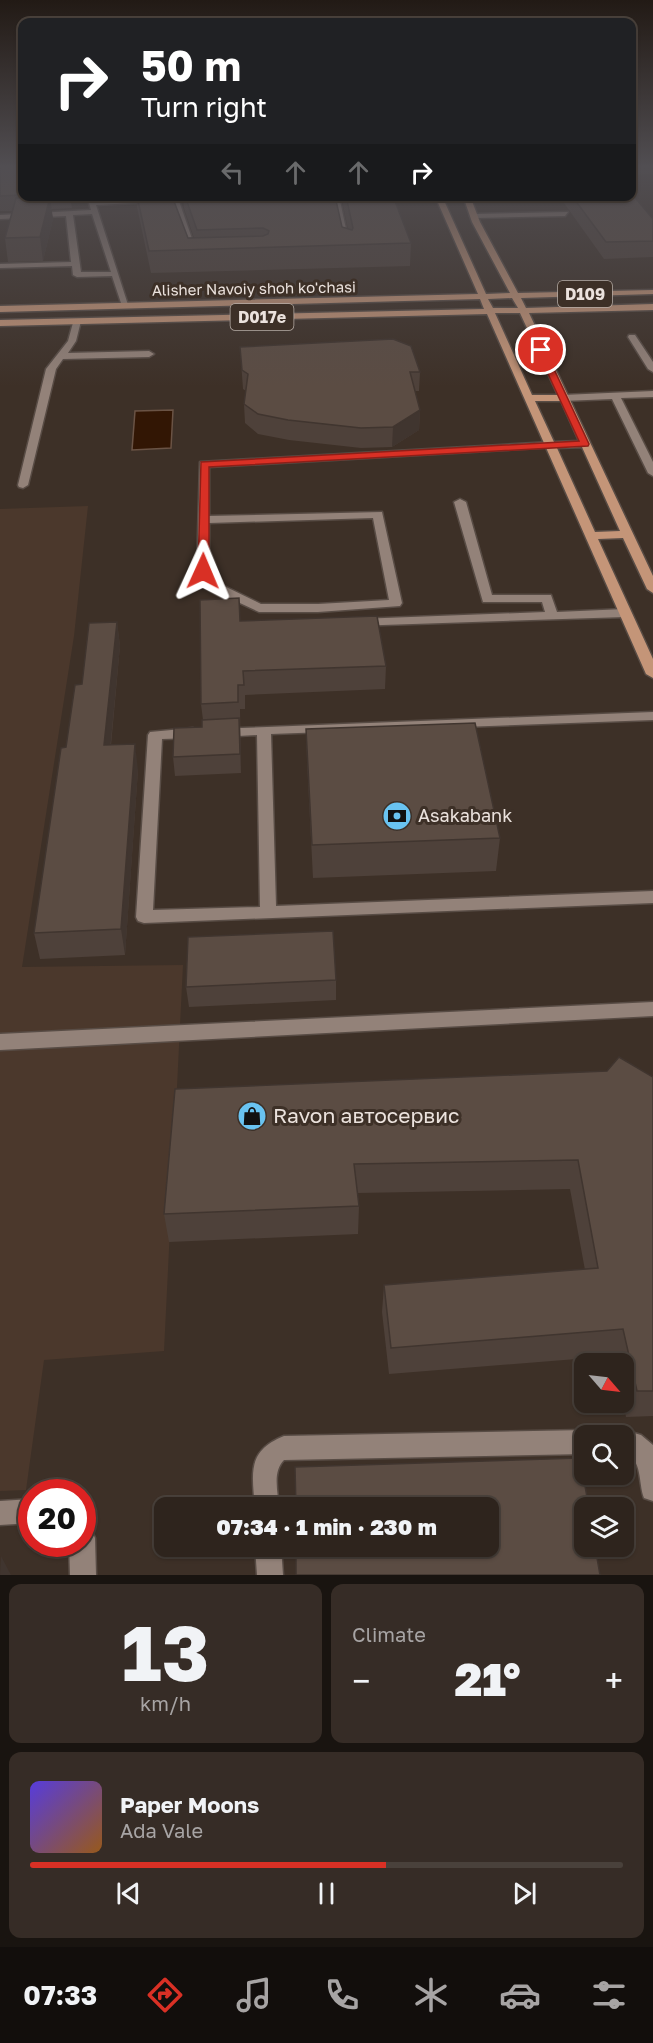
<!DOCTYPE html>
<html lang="en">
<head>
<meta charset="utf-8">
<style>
  :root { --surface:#2e241d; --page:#362c26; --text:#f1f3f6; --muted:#a7a4a4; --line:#49413b; --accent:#d93025 }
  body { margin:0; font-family:"Golos Text",sans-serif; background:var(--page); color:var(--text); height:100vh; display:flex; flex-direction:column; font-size:22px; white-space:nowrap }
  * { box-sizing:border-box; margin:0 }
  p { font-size:20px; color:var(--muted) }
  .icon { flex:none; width:33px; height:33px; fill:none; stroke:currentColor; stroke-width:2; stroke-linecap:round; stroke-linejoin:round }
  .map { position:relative; height:1575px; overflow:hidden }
  .side { display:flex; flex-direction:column; gap:9px; padding:9px; background:#191410; flex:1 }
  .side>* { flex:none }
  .top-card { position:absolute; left:18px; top:18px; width:618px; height:183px; border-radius:12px; box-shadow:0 2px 4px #0004,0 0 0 2px var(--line); background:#202124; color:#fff; overflow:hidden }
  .needle { width:39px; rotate:118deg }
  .fabs { position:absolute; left:574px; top:1353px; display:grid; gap:12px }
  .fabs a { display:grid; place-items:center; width:60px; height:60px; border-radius:12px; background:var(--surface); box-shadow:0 2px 4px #0004,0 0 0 2px var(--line); font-size:30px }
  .speed { position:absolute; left:18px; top:1479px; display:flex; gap:12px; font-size:30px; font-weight:700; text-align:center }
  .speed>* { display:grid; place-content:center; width:78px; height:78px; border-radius:50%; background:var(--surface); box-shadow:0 2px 4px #0004,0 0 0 2px var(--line); line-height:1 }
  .speed .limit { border:9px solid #d22; background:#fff; color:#111 }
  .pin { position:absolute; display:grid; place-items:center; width:51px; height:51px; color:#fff; margin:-26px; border:3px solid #fff; border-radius:50%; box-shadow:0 2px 6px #0007 }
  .me { position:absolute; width:66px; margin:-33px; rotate:1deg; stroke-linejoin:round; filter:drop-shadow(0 0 4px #0008) }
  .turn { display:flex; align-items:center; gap:21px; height:126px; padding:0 24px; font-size:27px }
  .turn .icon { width:78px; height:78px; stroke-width:2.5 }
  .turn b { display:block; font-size:42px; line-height:51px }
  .lanes { display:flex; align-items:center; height:57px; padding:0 24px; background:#0003; justify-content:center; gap:30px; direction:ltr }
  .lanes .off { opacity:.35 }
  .big { font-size:45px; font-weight:800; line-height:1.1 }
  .side .widget { flex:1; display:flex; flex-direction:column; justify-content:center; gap:9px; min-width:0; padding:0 21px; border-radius:12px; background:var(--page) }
  .side .dial { align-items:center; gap:0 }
  .dial b { font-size:78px; line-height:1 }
  .song { display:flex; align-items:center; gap:18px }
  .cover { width:72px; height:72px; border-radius:9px; background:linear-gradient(135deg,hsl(250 70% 55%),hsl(30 70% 35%)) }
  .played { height:6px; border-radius:3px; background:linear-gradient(90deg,var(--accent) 60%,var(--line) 60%) }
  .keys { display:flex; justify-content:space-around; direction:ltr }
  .heat { display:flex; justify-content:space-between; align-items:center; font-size:33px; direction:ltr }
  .side .tiles { flex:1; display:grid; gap:9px; grid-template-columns:1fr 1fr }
  .widget:last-child { grid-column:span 2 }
  .trip { position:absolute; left:154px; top:1497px; width:345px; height:60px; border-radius:12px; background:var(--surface); box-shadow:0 2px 4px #0004,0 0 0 2px var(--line); font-weight:800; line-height:60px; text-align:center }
  .dock { display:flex; height:96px; justify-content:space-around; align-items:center; background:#120e0c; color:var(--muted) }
  .dock .icon { width:42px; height:42px }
  .dock .on { color:var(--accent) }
  .dock b { font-size:27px; color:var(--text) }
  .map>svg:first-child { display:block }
  .built { fill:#4b382c }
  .water { fill:#321604; stroke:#6a5345; stroke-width:1.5 }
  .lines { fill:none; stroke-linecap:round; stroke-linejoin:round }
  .minor-casing { stroke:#584c45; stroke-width:3 }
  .major-casing { stroke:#584c45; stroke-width:3 }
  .minor { fill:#938279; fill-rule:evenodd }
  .major { fill:#c49578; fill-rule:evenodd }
  .wall { fill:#4e413a }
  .shaded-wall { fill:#40352f }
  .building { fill:#5b4c43; stroke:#40352f; stroke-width:1.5 }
  .route { fill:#d93025; stroke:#8d1f18; stroke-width:1.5 }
  .labels { text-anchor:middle; stroke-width:6; stroke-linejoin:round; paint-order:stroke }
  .far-street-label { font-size:15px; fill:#ebe2dd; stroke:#3d3027 }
  .shield { fill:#3d3027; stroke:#b7ada6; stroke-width:1.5 }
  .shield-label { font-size:16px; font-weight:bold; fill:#ebe2dd }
  .poi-label { font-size:18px; fill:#ebe2dd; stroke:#3d3027; text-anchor:start }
  .near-poi-label { font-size:21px; fill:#ebe2dd; stroke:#3d3027; text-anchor:start }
</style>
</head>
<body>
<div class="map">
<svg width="653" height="1575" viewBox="0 0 653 1575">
  <rect width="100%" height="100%" fill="#3d3027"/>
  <path class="built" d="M88,506L74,636L22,967L183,965L164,1351L44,1360L26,1490L0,1491V509Z"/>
  <path class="water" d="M173,410L171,448L132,450L135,411Z"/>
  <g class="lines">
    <g class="minor-casing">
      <path id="minor" d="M87,196H94L95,201L171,196H234L179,201L198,256L194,258L190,256L172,201L96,205L129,308L122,306L112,276L77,277L73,275L72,266L0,268V264L71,262L66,216L0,219V215L91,210ZM92,214L111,272H81L73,215Z
        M332,196H339L350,248L343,246Z
        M568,212L565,216L474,218L470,216L474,214Z
        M74,319L81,321L76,341L68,353L149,351L154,354L149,357L63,359L56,369L28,485L23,488L19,487L18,485L46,369L68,341Z
        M629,335H635L653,362V372L648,369L628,337Z
        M653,391V397L621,398L653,462V476L648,473L612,399L563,401L558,398L563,395Z
        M552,442L556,443V447L209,467V516L382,512L402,603L400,606L318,612H259L212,590L197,571L200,462ZM373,518L389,600L318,604H261L220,584L209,571V523Z
        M460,499L466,502L492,595H551L557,612L625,609L631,613L625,617L353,626L352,623L358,619L545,612L542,602H483L454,502Z
        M653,712V720L271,734L276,906L653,891V903L144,923L138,921L136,917L148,735L150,732L193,728L200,733L193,738L162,739L153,910L260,907L257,735L220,737L213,732L215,729Z
        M653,1002V1016L0,1050V1034Z
        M585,1430L594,1436H585V1454L284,1460C272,1472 278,1492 279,1508H255C252,1472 247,1451 284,1436Z
        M624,1430L641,1435L653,1445V1501L644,1498C638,1483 643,1458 624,1454V1436H615Z
        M32,1499V1523L0,1525V1501Z
        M82,1526L91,1529L95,1538L96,1575H70L69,1544H82Z
        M255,1546H281L283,1575H257Z"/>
    </g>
    <g class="major-casing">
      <path id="major" d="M435,196H442L486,294L510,293L472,222L463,196H470L480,222L518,293L653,290V294L521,298L526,308L653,304V310L529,313L653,576V593L647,589L623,538L598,539L653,659V678L646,674L487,314L0,326V320L484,309L480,299L0,312V306L478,294ZM512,298L518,308H493L488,299ZM495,313H520L558,395H532ZM535,401H561L579,441L554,442ZM582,447L620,531L595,532L557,448Z"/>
    </g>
    <use href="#minor" class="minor"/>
    <use href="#major" class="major"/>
  </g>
  <path class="wall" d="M0,167H22V196H70L72,208L51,209L53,219L43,261L8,262L5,238L13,211H0Z
    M632,167H653V174L632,175Z
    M136,196L188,238H194L184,208L183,196H335L342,227L348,229L341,196H393L411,243L410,266L151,273L137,207Z
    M559,196H632L653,219V257L604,259Z
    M240,347L420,372L419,391H415L420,410L419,430L392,447L361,448L289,440L258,434L245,423L244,404L246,391L243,389Z
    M240,621L386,666L385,689L245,695V709H240L241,773L175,776L173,757L202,727L203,720L201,704Z
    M117,622L120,646L111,745L138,770L125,955L40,959L34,933L66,747Z
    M306,729L500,838L496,871L313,878L307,761Z
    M336,980V1000L189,1007L186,987Z
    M653,1077V1416L626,1417L623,1402L624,1364H615L614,1356L389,1374L382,1312L384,1285L585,1270L570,1189L357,1193L359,1206L358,1234L169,1242L164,1214Z"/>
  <path class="shaded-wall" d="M50,197L53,219L43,261L40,237Z
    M420,410L419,430L392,447L393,427Z
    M117,622L120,646L108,771L104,745Z
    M239,718L240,738L241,773L240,754Z
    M135,744L138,770L125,955L121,929Z
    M1,1556L11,1575H0Z"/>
  <path class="building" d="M0,167H22V195L0,196Z
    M632,194L653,219V241L606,242L572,196H632Z
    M137,196H172L188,238L263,236L268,234L269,231L263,228L197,230L185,196H335L342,227L352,230L353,228L346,196H393L411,243L149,251Z
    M50,197L40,237L5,238L16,198Z
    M393,339L411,346L420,372H410L420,410L393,427L361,428L288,420L258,414L244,404L248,374L242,370L240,347Z
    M239,598L240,621L377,616L386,666L243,671L244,685H238V702L201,704L200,600Z
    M117,622L104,745L135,744L121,929L34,933L61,748L66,747L75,685L82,684L89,623Z
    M239,718L240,754L173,757L174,728L202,727V720Z
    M475,723L500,838L312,845L306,729Z
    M333,931L336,980L186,987L188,937Z
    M619,1057L653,1077V1391H637L623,1329L391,1348L384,1285L598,1268L578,1160L354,1164L359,1206L164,1214L175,1089L607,1071Z
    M580,1458L589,1508H585V1546H595L600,1575H296V1546H489V1508H296L295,1467Z"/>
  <linearGradient id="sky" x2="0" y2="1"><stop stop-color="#221a15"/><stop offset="0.43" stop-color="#514e52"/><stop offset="1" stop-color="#514e52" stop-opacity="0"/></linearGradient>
  <rect width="653" height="387" fill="url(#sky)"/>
  <path class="route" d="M541,347L545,350L589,444L588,446L209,467V571L203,574L198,571L201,462L579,441L537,350Z"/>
  <defs>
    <g id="bank-disc" transform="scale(1.5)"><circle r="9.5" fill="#69c3f1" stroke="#3d3027"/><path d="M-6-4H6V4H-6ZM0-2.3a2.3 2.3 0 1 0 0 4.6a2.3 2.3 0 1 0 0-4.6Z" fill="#111"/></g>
    <g id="shop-disc" transform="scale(1.5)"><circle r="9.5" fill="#69c3f1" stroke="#3d3027"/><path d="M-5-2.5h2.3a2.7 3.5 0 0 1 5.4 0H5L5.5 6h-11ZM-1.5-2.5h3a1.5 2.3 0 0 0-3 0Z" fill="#111"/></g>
  </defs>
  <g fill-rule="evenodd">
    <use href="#bank-disc" x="397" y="816"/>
    <use href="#shop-disc" x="252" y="1116"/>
  </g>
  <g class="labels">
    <g class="far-street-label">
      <text transform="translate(254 289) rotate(-1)" y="5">Alisher Navoiy shoh ko'chasi</text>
    </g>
    <g class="shield">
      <rect x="558" y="281" width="54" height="26" rx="4.5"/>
      <rect x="230.5" y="304" width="63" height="26" rx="4.5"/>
    </g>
    <g class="shield-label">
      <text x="585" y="300">D109</text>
      <text x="262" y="323">D017e</text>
    </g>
    <g class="poi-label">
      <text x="418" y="822">Asakabank</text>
    </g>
    <g class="near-poi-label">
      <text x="273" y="1123">Ravon автосервис</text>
    </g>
  </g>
</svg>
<div class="fabs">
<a><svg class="needle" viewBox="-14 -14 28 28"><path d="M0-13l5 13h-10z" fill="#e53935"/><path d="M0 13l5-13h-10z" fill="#a7a4a4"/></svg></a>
<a><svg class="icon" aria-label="search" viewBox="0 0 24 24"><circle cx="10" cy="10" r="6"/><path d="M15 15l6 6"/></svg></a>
<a><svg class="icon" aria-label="layers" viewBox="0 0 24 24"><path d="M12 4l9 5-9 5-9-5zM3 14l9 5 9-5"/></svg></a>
</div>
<div class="speed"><div class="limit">20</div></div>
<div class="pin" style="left:541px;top:350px;background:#d93025"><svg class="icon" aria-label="arrive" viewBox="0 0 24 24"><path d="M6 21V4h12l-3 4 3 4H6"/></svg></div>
<svg class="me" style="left:203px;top:571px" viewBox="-20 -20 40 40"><path d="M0-17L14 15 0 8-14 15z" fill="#d93025" stroke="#fff" stroke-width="4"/></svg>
<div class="trip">07:34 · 1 min · 230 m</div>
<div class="top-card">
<div class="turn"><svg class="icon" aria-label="right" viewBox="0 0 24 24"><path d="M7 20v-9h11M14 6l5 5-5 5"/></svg><div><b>50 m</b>Turn right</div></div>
<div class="lanes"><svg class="icon off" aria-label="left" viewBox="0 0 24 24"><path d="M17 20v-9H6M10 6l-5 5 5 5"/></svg><svg class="icon off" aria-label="ahead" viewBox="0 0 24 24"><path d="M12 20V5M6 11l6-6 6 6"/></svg><svg class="icon off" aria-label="ahead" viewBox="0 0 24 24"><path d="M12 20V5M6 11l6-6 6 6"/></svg><svg class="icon" aria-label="right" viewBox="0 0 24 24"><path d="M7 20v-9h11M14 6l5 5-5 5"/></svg></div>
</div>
</div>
<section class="side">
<div class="tiles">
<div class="widget dial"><b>13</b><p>km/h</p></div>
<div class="widget"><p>Climate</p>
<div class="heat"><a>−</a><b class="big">21°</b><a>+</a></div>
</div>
<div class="widget">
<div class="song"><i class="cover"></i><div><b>Paper Moons</b><p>Ada Vale</p></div></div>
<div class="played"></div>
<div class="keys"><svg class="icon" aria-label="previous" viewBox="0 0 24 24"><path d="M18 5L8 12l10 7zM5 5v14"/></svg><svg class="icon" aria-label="pause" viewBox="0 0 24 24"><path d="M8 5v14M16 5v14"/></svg><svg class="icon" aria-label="next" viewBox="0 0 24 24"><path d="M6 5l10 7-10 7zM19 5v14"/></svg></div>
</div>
</div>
</section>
<nav class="dock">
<b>07:33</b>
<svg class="icon on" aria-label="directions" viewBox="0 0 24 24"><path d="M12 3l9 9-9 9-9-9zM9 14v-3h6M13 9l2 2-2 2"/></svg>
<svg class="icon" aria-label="music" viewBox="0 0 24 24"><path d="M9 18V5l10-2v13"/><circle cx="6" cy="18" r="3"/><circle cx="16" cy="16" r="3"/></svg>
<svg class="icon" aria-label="phone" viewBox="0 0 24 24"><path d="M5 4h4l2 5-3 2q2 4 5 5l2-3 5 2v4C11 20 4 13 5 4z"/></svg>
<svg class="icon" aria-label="climate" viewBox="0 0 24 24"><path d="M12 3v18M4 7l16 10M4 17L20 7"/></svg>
<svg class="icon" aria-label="car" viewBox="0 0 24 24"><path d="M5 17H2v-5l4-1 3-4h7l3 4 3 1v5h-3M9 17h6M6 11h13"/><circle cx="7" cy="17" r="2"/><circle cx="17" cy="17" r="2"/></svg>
<svg class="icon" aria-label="filters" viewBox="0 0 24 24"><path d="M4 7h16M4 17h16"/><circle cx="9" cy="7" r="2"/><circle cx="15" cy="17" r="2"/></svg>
</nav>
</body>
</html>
